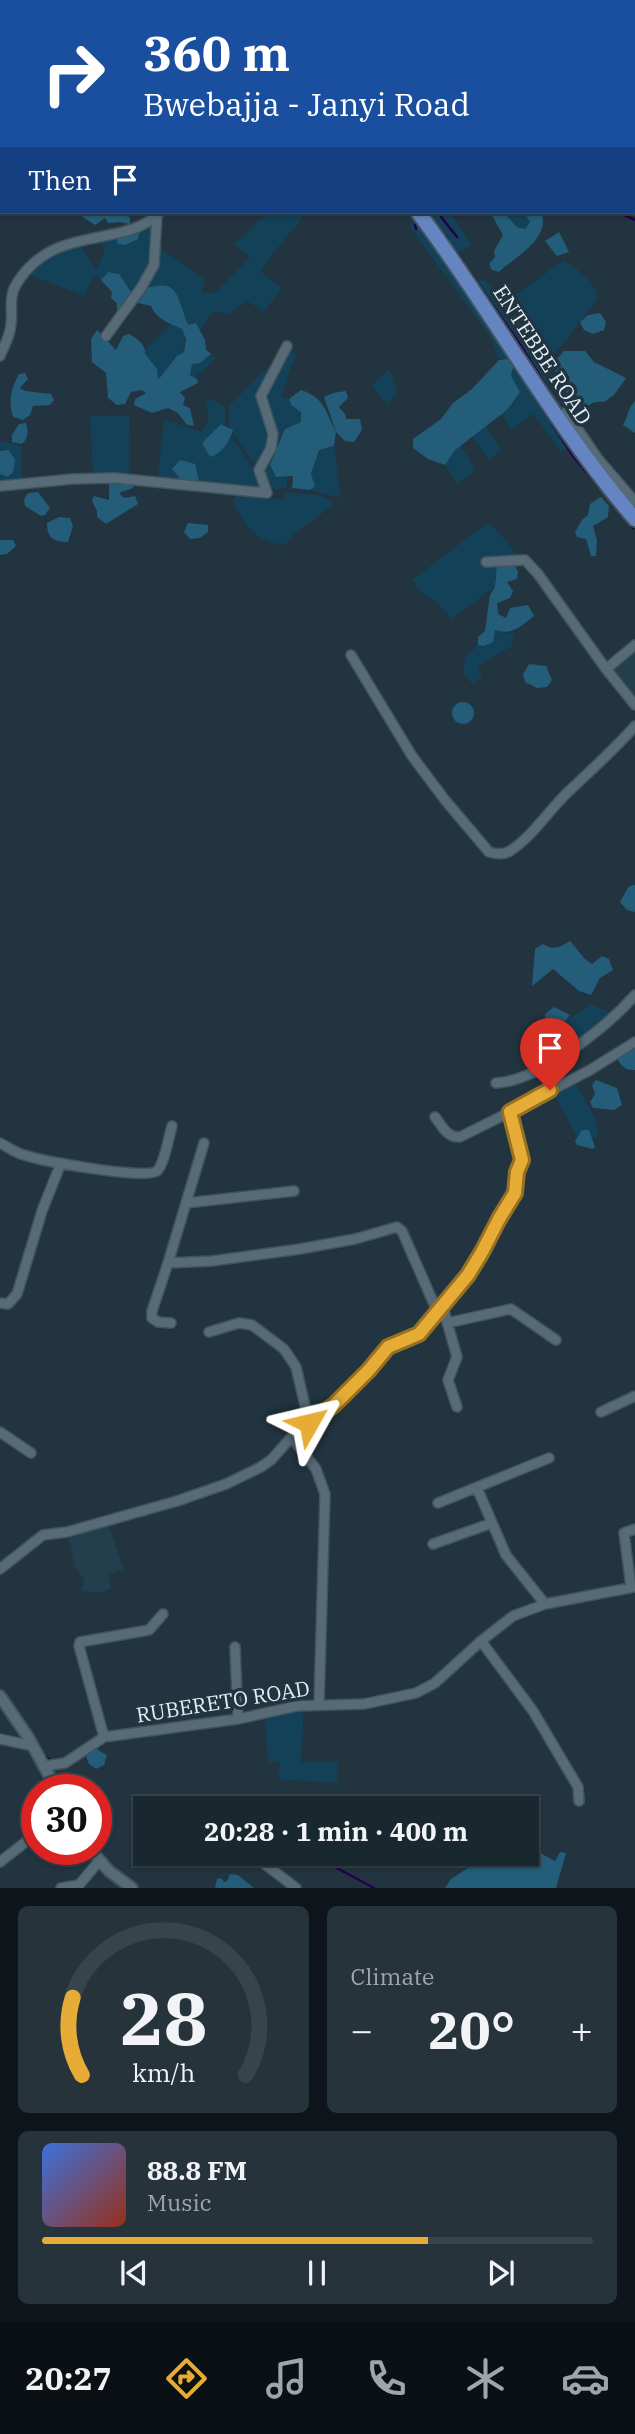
<!DOCTYPE html>
<html lang="en">
<head>
<meta charset="utf-8">
<style>
  :root { --surface:#19272f; --page:#26333b; --text:#f1f3f6; --muted:#9fa5aa; --line:#37444b; --accent:#e6ac36 }
  body { margin:0; font-family:"IBM Plex Serif",serif; background:var(--page); color:var(--text); height:100vh; display:flex; flex-direction:column; font-size:26px; white-space:nowrap }
  * { box-sizing:border-box; margin:0 }
  p { font-size:23px; color:var(--muted) }
  .icon { flex:none; width:38px; height:38px; fill:none; stroke:currentColor; stroke-width:2; stroke-linecap:round; stroke-linejoin:round }
  .map { position:relative; height:1888px; overflow:hidden }
  .details { display:flex; flex-direction:column; gap:18px; padding:18px; background:#0e151a; flex:1 }
  .details>* { flex:none }
  .hud { position:absolute; left:0px; top:0px; width:635px; height:214px; box-shadow:0 2px 5px #0004,0 0 0 2px var(--line); background:#1a4fa0; color:#fff; overflow:hidden }
  .speed { position:absolute; left:21px; top:1774px; display:flex; gap:14px; font-size:35px; font-weight:700; text-align:center }
  .speed>* { display:grid; place-content:center; width:91px; height:91px; border-radius:50%; background:var(--surface); box-shadow:0 2px 5px #0004,0 0 0 2px var(--line); line-height:1 }
  .speed .limit { border:10px solid #d22; background:#fff; color:#111 }
  .pin { position:absolute; display:grid; place-items:center; width:60px; height:60px; color:#fff; margin:-72px -30px; border-radius:50% 50% 50% 0; rotate:-45deg; box-shadow:0 0 7px #0007 }
  .pin .icon { rotate:45deg }
  .me { position:absolute; width:77px; margin:-38px; rotate:53deg; stroke-linejoin:round; filter:drop-shadow(0 0 5px #0008) }
  .turn { display:flex; align-items:center; gap:24px; height:147px; padding:0 28px; font-size:32px }
  .turn .icon { width:91px; height:91px; stroke-width:2.5 }
  .turn b { display:block; font-size:49px; line-height:60px }
  .then { display:flex; align-items:center; height:66px; padding:0 28px; background:#0003; gap:14px; font-size:26px }
  .big { font-size:52px; font-weight:700; line-height:1.1 }
  .details .tile { flex:1; display:flex; flex-direction:column; justify-content:center; gap:10px; min-width:0; padding:0 24px; border-radius:10px; background:var(--page) }
  .details .dial { align-items:center; gap:0 }
  .dial svg { height:182px; overflow:visible; fill:none; stroke:var(--line); stroke-width:7; stroke-linecap:round; text-anchor:middle }
  .dial text { fill:var(--text); stroke:none }
  .song { display:flex; align-items:center; gap:21px }
  .cover { width:84px; height:84px; border-radius:10px; background:linear-gradient(135deg,hsl(220 70% 55%),hsl(10 70% 35%)) }
  .played { height:7px; border-radius:4px; background:linear-gradient(90deg,var(--accent) 70%,var(--line) 70%) }
  .keys { display:flex; justify-content:space-around; direction:ltr }
  .heat { display:flex; justify-content:space-between; align-items:center; font-size:38px; direction:ltr }
  .details .tiles { flex:1; display:grid; gap:18px; grid-template-columns:1fr 1fr }
  .tile:last-child { grid-column:span 2 }
  .trip { position:absolute; left:133px; top:1796px; width:406px; height:70px; border-radius:0px; background:var(--surface); box-shadow:0 2px 5px #0004,0 0 0 2px var(--line); font-weight:700; line-height:70px; text-align:center }
  .tab-bar { display:flex; height:112px; justify-content:space-around; align-items:center; background:#0a1013; color:var(--muted) }
  .tab-bar .icon { width:49px; height:49px }
  .tab-bar .selected { color:var(--accent) }
  .tab-bar b { font-size:32px; color:var(--text) }
  .map>svg:first-child { display:block }
  .built { fill:#233e4c }
  .green { fill:#134158 }
  .forest { fill:#245d7a }
  .lines { fill:none; stroke-linecap:round; stroke-linejoin:round }
  .stream { stroke:#23004d; stroke-width:2.5 }
  .minor-casing { stroke:#41535c; stroke-width:12 }
  .tertiary-casing { stroke:#41535c; stroke-width:14 }
  .primary-casing { stroke:#41535c; stroke-width:18 }
  .minor { stroke:#566b77; stroke-width:9 }
  .tertiary { stroke:#566b77; stroke-width:10 }
  .primary { stroke:#6485c1; stroke-width:14 }
  .route-casing { stroke:#967023; stroke-width:18 }
  .route { stroke:#e6ac36; stroke-width:12 }
  .labels { text-anchor:middle; stroke-width:7; stroke-linejoin:round; paint-order:stroke }
  .street-label { font-size:21px; fill:#e2eef5; stroke:#21343f }
</style>
</head>
<body>
<div class="map">
<svg width="635" height="1888" viewBox="0 0 635 1888">
  <rect width="100%" height="100%" fill="#21343f"/>
  <path class="built" d="M635,650V700L610,672Z
    M108,1524L124,1569L109,1574L111,1588L100,1593L80,1591L85,1580L74,1566L69,1536Z"/>
  <path class="green" d="M263,212H306C292,233 273,250 261,272L282,288L264,312L247,301L228,315L214,311L199,331L188,325L148,287C156,273 160,262 158,246L205,280L201,292L215,293L250,257L234,245L262,217Z
    M427,212H450L472,245L457,254Z
    M503,212H524L530,222L525,229L517,227Z
    M416,218L510,353L533,394L569,447L561,453L534,414L511,430L502,414L507,410L511,376L509,359L499,360L491,338L409,226Z
    M153,219V253L135,291L131,293L125,285L108,272L101,280L94,275L84,296L30,275L47,259L77,242L96,270L105,251L98,239Z
    M564,260C578,271 597,280 597,299L550,361L517,312L513,297Z
    M484,278L522,326L538,352L551,391L478,282Z
    M171,324L182,329C192,353 173,365 158,381L145,354V350Z
    M289,342L296,357C288,370 287,382 281,397L289,399L291,405L301,411V423L285,429L276,451L269,447L257,468L232,432V430L229,428V406L271,364L280,349Z
    M211,354L216,358C210,366 201,370 195,378L190,375L192,363H200Z
    M388,369L392,375L397,393L387,404L372,386Z
    M205,399L213,400L226,408L225,426L221,424L202,443H228L231,436L261,479L264,492L158,478L164,419L202,432L209,417Z
    M90,416H129L130,477H93Z
    M485,425L502,450L489,460L471,436Z
    M0,441L22,446V480L0,483Z
    M460,445L476,470L458,484L445,465L455,450Z
    M334,446L341,498L310,490L315,486L311,474L319,450Z
    M271,452L274,455L270,466L276,477L287,476V488L271,490L267,487L261,471Z
    M283,492C297,494 322,492 332,503L331,507L295,533L285,545C255,541 244,526 233,500L236,497L233,493L264,497L273,494L269,499H287Z
    M486,524L495,528L519,557L495,577V587L451,619L436,601L423,594L412,580Z
    M495,629L505,634L514,631L512,646L478,666L482,676L472,684L463,672L466,657L478,645L484,646Z
    M591,1004L613,1014L569,1049L553,1030Z
    M575,1081L595,1118L599,1136L592,1139L589,1130H583L577,1137L553,1091Z
    M304,1708L301,1762H338L337,1783L278,1779L280,1762H268L265,1717Z"/>
  <path class="forest" d="M75,212H127L130,219V224H134L140,230L138,239L125,245L118,244L117,240L129,224L119,222L108,223L105,218L95,225Z
    M490,212H503L517,227L525,229L530,222L524,212L542,214C549,240 516,256 499,272L492,270L489,264L495,257L494,251L503,235Z
    M559,232L569,252L557,256L545,241Z
    M108,272L119,274L131,292C177,279 173,283 188,325L196,323L205,340L206,350L211,354L200,363L192,364L190,375L197,379L198,383L180,392L185,398L183,405L190,408L194,426L187,425L178,413L168,408L152,413L134,405L135,399L146,393L142,390L131,392L125,404L117,405L108,398L106,373L92,362L91,339L97,330L116,350L123,336L129,334C137,339 146,344 145,354L157,369L158,380L177,356L184,352L186,339L182,329C171,324 156,319 151,306L138,303L124,319H117V303L111,298L112,292L101,280Z
    M600,313L606,322L604,330L593,334L584,330L580,322L588,315Z
    M564,351H585L594,362L626,378L614,395L604,402C590,400 586,408 578,418H573L572,415L576,409L574,405L566,402L567,382L557,377L554,362Z
    M509,359L514,363L511,376L520,392L507,410L455,450L445,465L428,459L413,448V439L441,419L453,403L472,389L499,360Z
    M25,373L28,379L20,388L25,391L51,394L54,400L50,405L33,406L30,415L23,420L13,417C8,400 11,389 19,374Z
    M301,390C325,398 325,411 336,432L324,397L333,393L346,391L348,398L339,407L345,414L346,419H360L362,430L354,442L345,441L336,432L334,446L319,450L311,474L315,486L310,490L292,488L293,476L276,477L270,465L285,429L301,422V412L291,405L289,399Z
    M635,401V433L623,425C628,417 628,407 635,401Z
    M26,423C28,431 29,438 22,444L12,442V435L19,424Z
    M221,424L233,430C229,442 223,453 210,457L202,443Z
    M8,450L15,459L13,472L8,477L0,474V451Z
    M180,460L195,464L199,481L193,485L183,482L172,469Z
    M117,476L135,483L133,488L119,493L124,498L135,496L138,504L106,524L97,517V511L92,501L94,496L109,500V485Z
    M38,492L50,508L45,515L41,516L25,506L24,499L28,493Z
    M601,497L609,506L608,517L593,526L597,540L596,556H591L586,539L577,537L575,532L582,520L588,515L590,504Z
    M59,517L70,518L73,526L68,542C54,542 47,538 47,523Z
    M188,523L208,525V532L200,538L190,539L184,532Z
    M0,540H13L16,546L7,554L0,555Z
    M512,562L518,571L517,579L507,582L513,591L510,598L497,603L498,614L506,618L510,608L528,605L534,616C521,626 512,636 495,630L493,642L484,646L478,645V637L485,631L490,595L495,587L497,564Z
    M529,664L546,666L552,680L547,687L537,688L525,682L523,674Z
    M452 713a11 11 0 1 1 22 0a11 11 0 1 1-22 0Z
    M635,885V912L627,910L620,902L629,886Z
    M570,941L585,959L592,964L602,956L609,959L613,970L600,978L591,995L579,991L553,969L532,986L535,949L543,944C554,951 560,947 570,941Z
    M554,1007L570,1015L565,1022L553,1025L545,1018V1014Z
    M635,1047V1070C626,1071 620,1065 617,1058Z
    M596,1080L617,1088L622,1105L614,1110L593,1108L590,1102L595,1094L592,1085Z
    M582,1130H589L595,1147L593,1149L577,1145L575,1141Z
    M96,1746L98,1750L107,1755L104,1765L96,1769L89,1764L85,1753Z
    M534,1849H538L542,1854L555,1861L560,1852L566,1853L556,1888H445L451,1879L468,1868L469,1855L463,1861L456,1858L453,1853H502L517,1859L519,1854L525,1853L527,1856Z
    M230,1874L238,1875L254,1888H215L217,1879L221,1878L224,1882L227,1881Z"/>
  <g class="lines">
    <path class="stream" d="M408,212L417,221L415,225L416,229
      M427,212L448,239
      M618,212L635,220
      M441,217L457,237
      M455,250L519,343L563,413
      M453,273L473,302
      M517,369L573,456L607,497
      M613,505L633,528
      M42,1753L48,1759L54,1761
      M309,1853L374,1888"/>
    <g class="minor-casing">
      <path id="minor" d="M0,74H2
        M106,336L141,288L154,265L157,215
        M0,356C4,346 10,336 11,325C13,310 8,297 17,283C55,222 124,250 160,212
        M566,412L598,459L635,502
        M0,486L72,479L115,478L267,493L259,470L271,448L273,434L261,396L287,346
        M486,562L525,560L538,574L606,669L635,645
        M351,655L412,756L445,800L489,852C497,854 503,855 510,851C533,836 548,811 568,792C591,770 614,750 635,726
        M606,669L635,705
        M496,1083C539,1081 607,1027 635,995
        M435,1117C442,1126 447,1138 460,1137L510,1112
        M0,1143C8,1147 15,1153 24,1155C42,1161 145,1180 157,1171C164,1165 169,1136 172,1126
        M204,1143L168,1263L212,1261L300,1249L355,1239L397,1227L402,1231L437,1311
        M186,1203L294,1191
        M168,1263L152,1311V1318L158,1322L171,1323
        M0,1303L8,1304L17,1294L42,1211L61,1163
        M442,1304L457,1357L448,1380L457,1407
        M447,1323L511,1309L556,1340
        M209,1332L239,1323L252,1325L284,1349L296,1367L309,1423
        M601,1412L635,1396
        M0,1432L31,1453
        M292,1438L316,1469L325,1494L319,1704
        M477,1488L506,1555L545,1604
        M438,1503L549,1458
        M433,1544L492,1523
        M0,1569L43,1535L67,1532L177,1501L226,1484L261,1467L271,1460L297,1431L334,1405L369,1370L384,1350L419,1334L468,1275L515,1193L517,1172L523,1156L510,1112L590,1070L635,1042
        M631,1587L624,1533L635,1529
        M481,1641L533,1711L578,1787L579,1801
        M235,1647L238,1719
        M104,1737L79,1646L80,1642L149,1630L163,1614
        M0,1739L33,1746
        M44,1766L65,1763L104,1737L238,1719L297,1706L364,1704L416,1693L435,1683L481,1641L513,1616L545,1604L635,1587
        M0,1862L37,1833
        M262,1862L296,1888
        M61,1888L79,1885L99,1861"/>
    </g>
    <g class="tertiary-casing">
      <path id="tertiary" d="M322,2L324,0
        M0,1696L28,1737L57,1790
        M91,1850L109,1871L132,1888"/>
    </g>
    <g class="primary-casing">
      <path id="primary" d="M149,0L151,2
        M418,212C493,312 553,424 635,519"/>
    </g>
    <use href="#minor" class="minor"/>
    <use href="#tertiary" class="tertiary"/>
    <use href="#primary" class="primary"/>
  </g>
  <g class="lines">
    <g class="route-casing">
      <path id="route" d="M309,1423L334,1405L369,1370L388,1347L419,1334L468,1275L482,1252L499,1219L515,1193L517,1172L522,1160L510,1112L550,1090"/>
    </g>
    <use href="#route" class="route"/>
  </g>
  <g class="labels">
    <g class="street-label">
      <text transform="translate(542 355) rotate(57)" y="7">ENTEBBE ROAD</text>
      <text transform="translate(223 1702) rotate(-9)" y="7">RUBERETO ROAD</text>
    </g>
  </g>
</svg>
<div class="speed"><div class="limit">30</div></div>
<div class="pin" style="left:550px;top:1090px;background:#d93025"><svg class="icon" aria-label="arrive" viewBox="0 0 24 24"><path d="M6 21V4h12l-3 4 3 4H6"/></svg></div>
<svg class="me" style="left:309px;top:1423px" viewBox="-20 -20 40 40"><path d="M0-17L14 15 0 8-14 15z" fill="#e6ac36" stroke="#fff" stroke-width="4"/></svg>
<div class="trip">20:28 · 1 min · 400 m</div>
<div class="hud">
<div class="turn"><svg class="icon" aria-label="right" viewBox="0 0 24 24"><path d="M7 20v-9h11M14 6l5 5-5 5"/></svg><div><b>360 m</b>Bwebajja - Janyi Road</div></div>
<div class="then">Then<svg class="icon" aria-label="arrive" viewBox="0 0 24 24"><path d="M6 21V4h12l-3 4 3 4H6"/></svg></div>
</div>
</div>
<section class="details">
<div class="tiles">
<div class="tile dial"><svg viewBox="0 0 100 80">
<path d="M14 69A42 42 0 1 1 86 69"/>
<path d="M14 69A42 42 0 0 1 10 35" stroke="#e6ac36"/>
<text x="50" y="56" font-size="32" font-weight="700">28</text>
<text x="50" y="72" font-size="11">km/h</text>
</svg></div>
<div class="tile"><p>Climate</p>
<div class="heat"><a>−</a><b class="big">20°</b><a>+</a></div>
</div>
<div class="tile">
<div class="song"><i class="cover"></i><div><b>88.8 FM</b><p>Music</p></div></div>
<div class="played"></div>
<div class="keys"><svg class="icon" aria-label="previous" viewBox="0 0 24 24"><path d="M18 5L8 12l10 7zM5 5v14"/></svg><svg class="icon" aria-label="pause" viewBox="0 0 24 24"><path d="M8 5v14M16 5v14"/></svg><svg class="icon" aria-label="next" viewBox="0 0 24 24"><path d="M6 5l10 7-10 7zM19 5v14"/></svg></div>
</div>
</div>
</section>
<nav class="tab-bar">
<b>20:27</b>
<svg class="icon selected" aria-label="directions" viewBox="0 0 24 24"><path d="M12 3l9 9-9 9-9-9zM9 14v-3h6M13 9l2 2-2 2"/></svg>
<svg class="icon" aria-label="music" viewBox="0 0 24 24"><path d="M9 18V5l10-2v13"/><circle cx="6" cy="18" r="3"/><circle cx="16" cy="16" r="3"/></svg>
<svg class="icon" aria-label="phone" viewBox="0 0 24 24"><path d="M5 4h4l2 5-3 2q2 4 5 5l2-3 5 2v4C11 20 4 13 5 4z"/></svg>
<svg class="icon" aria-label="climate" viewBox="0 0 24 24"><path d="M12 3v18M4 7l16 10M4 17L20 7"/></svg>
<svg class="icon" aria-label="car" viewBox="0 0 24 24"><path d="M5 17H2v-5l4-1 3-4h7l3 4 3 1v5h-3M9 17h6M6 11h13"/><circle cx="7" cy="17" r="2"/><circle cx="17" cy="17" r="2"/></svg>
</nav>
</body>
</html>
